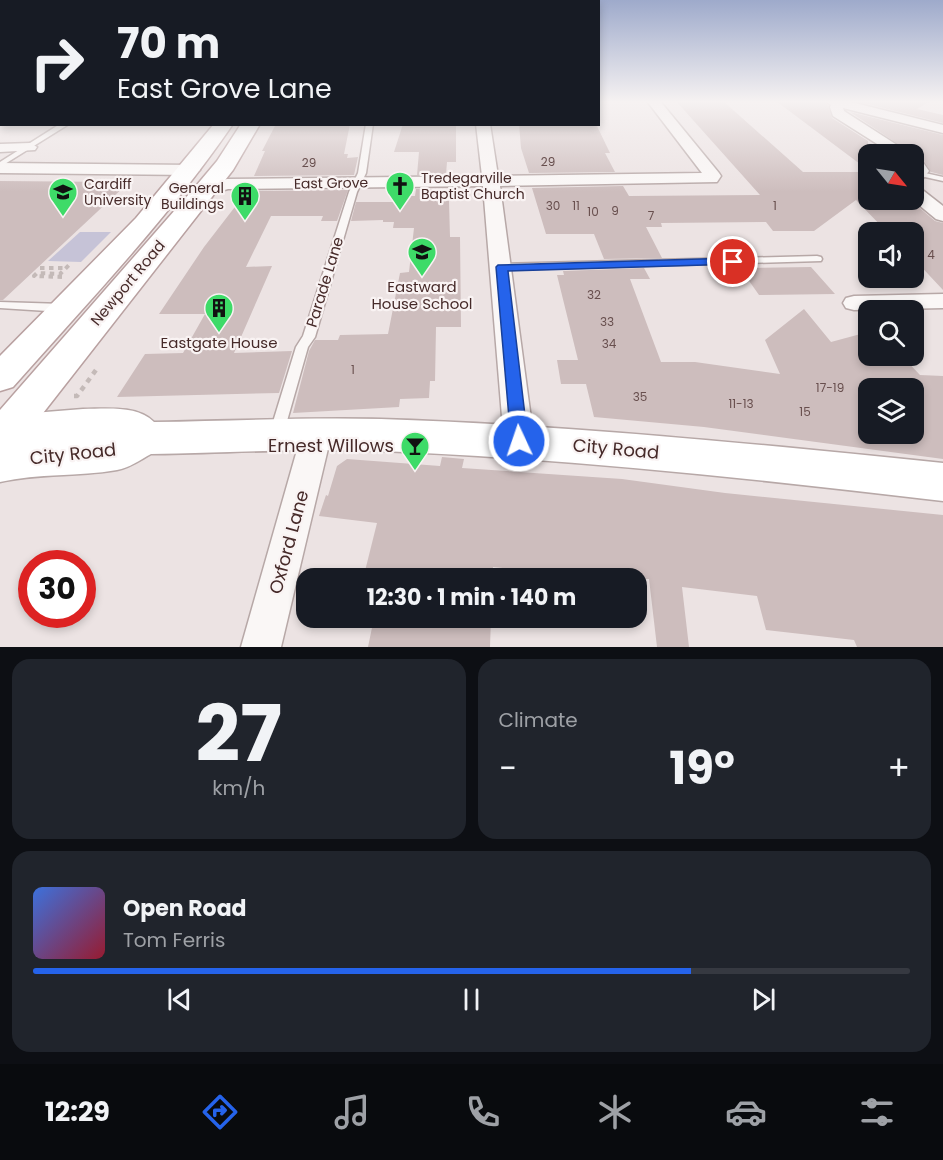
<!DOCTYPE html>
<html lang="en">
<head>
<meta charset="utf-8">
<style>
  :root { --surface:#171b24; --page:#20242c; --text:#f1f3f6; --muted:#9ea1a6; --line:#363941; --accent:#2563eb }
  body { margin:0; font-family:Poppins,sans-serif; background:var(--page); color:var(--text); height:100vh; display:flex; flex-direction:column; font-size:22px; white-space:nowrap }
  * { box-sizing:border-box; margin:0 }
  p { font-size:20px; color:var(--muted) }
  .icon { flex:none; width:33px; height:33px; fill:none; stroke:currentColor; stroke-width:2; stroke-linecap:round; stroke-linejoin:round }
  .map { position:relative; height:647px; overflow:hidden }
  .side { display:flex; flex-direction:column; gap:12px; padding:12px; background:#0d0f14; flex:1 }
  .side>* { flex:none }
  .banner { position:absolute; left:0px; top:0px; width:600px; height:126px; box-shadow:0 3px 9px #0003; background:#171b24; color:var(--text); overflow:hidden }
  .needle { width:39px; rotate:120deg }
  .buttons { position:absolute; left:858px; top:144px; display:grid; gap:12px }
  .buttons a { display:grid; place-items:center; width:66px; height:66px; border-radius:12px; background:var(--surface); box-shadow:0 3px 9px #0003; font-size:30px }
  .speed { position:absolute; left:18px; top:550px; display:flex; gap:12px; font-size:30px; font-weight:700; text-align:center }
  .speed>* { display:grid; place-content:center; width:78px; height:78px; border-radius:50%; background:var(--surface); box-shadow:0 3px 9px #0003; line-height:1 }
  .speed .limit { border:9px solid #d22; background:#fff; color:#111 }
  .pin { position:absolute; display:grid; place-items:center; width:51px; height:51px; color:#fff; margin:-26px; border:3px solid #fff; border-radius:50%; box-shadow:0 2px 6px #0007 }
  .me { position:absolute; width:66px; margin:-33px; rotate:357deg; stroke-linejoin:round; filter:drop-shadow(0 0 4px #0008) }
  .turn { display:flex; align-items:center; gap:21px; height:126px; padding:0 18px; font-size:27px }
  .turn .icon { width:78px; height:78px; stroke-width:2.5 }
  .turn b { display:block; font-size:42px; line-height:51px }
  .big { font-size:45px; font-weight:700; line-height:1.1 }
  .side .widget { flex:1; display:flex; flex-direction:column; justify-content:center; gap:9px; min-width:0; padding:0 21px; border-radius:18px; background:var(--page) }
  .side .dial { align-items:center; gap:0 }
  .dial b { font-size:78px; line-height:1 }
  .song { display:flex; align-items:center; gap:18px }
  .cover { width:72px; height:72px; border-radius:9px; background:linear-gradient(135deg,hsl(220 70% 55%),hsl(350 70% 35%)) }
  .played { height:6px; border-radius:3px; background:linear-gradient(90deg,var(--accent) 75%,var(--line) 75%) }
  .keys { display:flex; justify-content:space-around; direction:ltr }
  .heat { display:flex; justify-content:space-between; align-items:center; font-size:33px; direction:ltr }
  .side .tiles { flex:1; display:grid; gap:12px; grid-template-columns:1fr 1fr }
  .widget:last-child { grid-column:span 2 }
  .trip { position:absolute; left:296px; top:568px; width:351px; height:60px; border-radius:18px; background:var(--surface); box-shadow:0 3px 9px #0003; font-weight:700; line-height:60px; text-align:center }
  .tabs { display:flex; height:96px; justify-content:space-around; align-items:center; background:#090b0e; color:var(--muted) }
  .tabs .icon { width:42px; height:42px }
  .tabs .current { color:var(--accent) }
  .tabs b { font-size:27px; color:var(--text) }
  .map>svg:first-child { display:block }
  .green { fill:#c6c3d7 }
  .building { fill:#cdbdbd; fill-rule:evenodd }
  .lines { fill:none; stroke-linecap:round; stroke-linejoin:round }
  .lane-casing { stroke:#b7a8a7; stroke-width:3 }
  .street-casing { stroke:#b7a8a7; stroke-width:3 }
  .secondary-casing { stroke:#b7a8a7; stroke-width:3 }
  .primary-casing { stroke:#b9a1a1; stroke-width:3 }
  .path-far1 { stroke:#c4bab8; stroke-width:4; stroke-dasharray:4.5 4.5; stroke-linecap:butt }
  .path { stroke:#c4bab8; stroke-width:4.5; stroke-dasharray:5 5; stroke-linecap:butt }
  .lane { fill:#faf7f6; fill-rule:evenodd }
  .street { fill:#faf7f6; fill-rule:evenodd }
  .secondary { fill:#fff; fill-rule:evenodd }
  .primary { fill:#fff; fill-rule:evenodd }
  .route { fill:#2563eb; stroke:#184099; stroke-width:1.5 }
  .labels { text-anchor:middle; stroke-width:4.5; stroke-linejoin:round; paint-order:stroke }
  .number-label { font-size:12px; fill:#684f4e }
  .far-poi-label { font-size:14px; fill:#462a29; stroke:#f9f3f3; text-anchor:start }
  .far-street-label { font-size:14px; fill:#462a29; stroke:#f9f3f3 }
  .street-label { font-size:15px; fill:#462a29; stroke:#f9f3f3 }
  .poi-label { font-size:15px; fill:#462a29; stroke:#f9f3f3 }
  .near-poi-label { font-size:18px; fill:#462a29; stroke:#f9f3f3; text-anchor:end }
  .near-street-label { font-size:18px; fill:#462a29; stroke:#f9f3f3 }
</style>
</head>
<body>
<div class="map">
<svg width="943" height="647" viewBox="0 0 943 647">
  <rect width="100%" height="100%" fill="#ece3e3"/>
  <path class="green" d="M80,232H111L81,262L48,261Z"/>
  <path class="building" d="M676,101H723L803,172H868V204L916,205L935,221L943,223V290L914,259V232L886,231L856,200L814,231H773L766,222L661,223L662,227H646L662,258L604,259L594,234H546L532,188L623,186L629,196L760,195Z
    M776,101H824L828,106L832,118L868,141V170Z
    M856,101H930L917,109L943,115V123Z
    M850,112L943,135V175L931,172L921,156L913,154Z
    M276,124H350L344,154H348L347,158L358,157L354,175L254,176L265,151H262Z
    M403,124H456V162H447L446,174L417,175L419,152H394Z
    M519,124H596L610,153H605L615,172L529,173L521,148Z
    M0,181L119,182L118,183H128L3,300H0Z
    M416,189H446L445,201H449L450,237H460L461,327H436L435,381H430L429,398L400,399L399,407L293,413L309,351L315,340H338L340,335L388,334L400,273L409,272L414,228H393L394,222H383V220L351,221L356,202H397L398,196H415Z
    M348,190L337,221H321L323,216H271L246,267L272,266L234,353L292,351L279,393L117,397L145,354L183,353L205,314H159L204,247L241,199H244L247,191Z
    M811,267L835,294L759,295L740,268Z
    M644,268L650,279H630L661,362H695L780,374L765,340L804,309L831,342L868,332V356H902L920,375L943,376V459L704,427L594,417L586,384H561L557,360H578L557,275H564L563,271ZM868,388H914V434H868Z
    M442,457L464,459L462,468L622,479L725,493L943,515V647H857L854,640L766,630L757,596L682,587L689,647H657L649,579H578V576L493,567L492,579H363L377,523L319,516L326,495L328,496L337,466L347,459L440,466Z
    M374,618H491L490,647H368Z"/>
  <g class="lines">
    <g class="lane-casing">
      <path id="lane" d="M0,101H2V105H0Z
        M60,124H69L0,167V162Z
        M366,124H373L366,173L357,192L315,337L308,347L283,435L281,439L276,441L271,439L269,435L296,347L303,336L349,192L358,173Z
        M916,171L943,177V181L916,175Z
        M817,256L821,257L822,259L821,261L502,270L497,267L502,264Z
        M0,302L63,304L69,308L63,312L0,308Z"/>
    </g>
    <g class="street-casing">
      <path id="street" d="M647,101H660L719,173L721,176L717,182L500,186L534,441L530,449L519,453L508,449L504,441L483,186L228,189L204,196L198,195L195,191L198,187L227,179L482,176L476,124H490L498,176L702,173Z
        M826,101H847L943,125V133L843,108L844,111L911,154H893L833,116L830,107L831,105Z
        M30,143L37,147L35,150L0,152V144Z
        M914,156L920,158L929,171L920,182L914,183Z
        M0,163L192,165L200,170L192,175L0,173Z
        M914,187L920,188L943,206V221L936,219L913,200Z
        M943,294V308L854,310L846,308L843,303L846,298L854,296Z
        M316,424L327,428L331,436L281,647H241L301,436L305,428Z"/>
    </g>
    <g class="secondary-casing">
      <path id="secondary" d="M83,409C106,409 137,405 154,422C229,421 306,417 381,419C569,425 756,444 943,463V501C757,479 570,459 382,451C305,448 227,453 151,454C140,460 129,468 117,470C78,477 39,473 0,482V421L33,413Z"/>
    </g>
    <g class="primary-casing">
      <path id="primary" d="M214,124H233C168,219 89,301 13,387L0,391V356L136,218Z
        M241,124H260L233,170L15,449L0,454V410L196,186L217,161Z"/>
    </g>
    <path class="path-far1" d="M40,268H67
      M62,277L34,276L37,273L60,274L69,265"/>
    <path class="path" d="M74,396H77L96,370"/>
    <use href="#lane" class="lane"/>
    <use href="#street" class="street"/>
    <use href="#secondary" class="secondary"/>
    <use href="#primary" class="primary"/>
  </g>
  <linearGradient id="sky" x2="0" y2="1"><stop stop-color="#9eaacb"/><stop offset="0.53" stop-color="#f6f2f2"/><stop offset="1" stop-color="#f6f2f2" stop-opacity="0"/></linearGradient>
  <rect width="943" height="192" fill="url(#sky)"/>
  <path class="route" d="M733,258L737,259V264L508,271L528,441L525,446L519,448L513,446L511,441L496,267L498,265Z"/>
  <defs>
    <g id="church-pin" transform="scale(1.5)"><path d="M0 17L-7.5 6A9.5 9.5 0 1 1 7.5 6Z" fill="#3edb68" stroke="#f9f3f3"/><path d="M-1.2-6h2.4v3.5h3.3v2.4h-3.3V6h-2.4V-.1h-3.3v-2.4h3.3Z" fill="#111"/></g>
    <g id="university-pin" transform="scale(1.5)"><path d="M0 17L-7.5 6A9.5 9.5 0 1 1 7.5 6Z" fill="#3edb68" stroke="#f9f3f3"/><path d="M0-5L7-2L0 1L-7-2ZM-4 1L0 2.5L4 1V4Q0 6-4 4Z" fill="#111"/></g>
    <g id="building-pin" transform="scale(1.5)"><path d="M0 17L-7.5 6A9.5 9.5 0 1 1 7.5 6Z" fill="#3edb68" stroke="#f9f3f3"/><path d="M-4-6H4V6H1V3H-1V6H-4ZM-2.5-4.3h1.7v1.8h-1.7ZM.8-4.3h1.7v1.8H.8ZM-2.5-1h1.7V.8h-1.7ZM.8-1h1.7V.8H.8Z" fill="#111"/></g>
    <g id="school-pin" transform="scale(1.5)"><path d="M0 17L-7.5 6A9.5 9.5 0 1 1 7.5 6Z" fill="#3edb68" stroke="#f9f3f3"/><path d="M0-5L7-2L0 1L-7-2ZM-4 1L0 2.5L4 1V4Q0 6-4 4Z" fill="#111"/></g>
    <g id="bar-pin" transform="scale(1.5)"><path d="M0 17L-7.5 6A9.5 9.5 0 1 1 7.5 6Z" fill="#3edb68" stroke="#f9f3f3"/><path d="M-6-5H6L.8 .8V4.5H3.5V6h-7V4.5H-.8V.8Z" fill="#111"/></g>
  </defs>
  <g fill-rule="evenodd">
    <use href="#church-pin" x="400" y="186"/>
    <use href="#university-pin" x="63" y="192"/>
    <use href="#building-pin" x="245" y="196"/>
    <use href="#school-pin" x="422" y="252"/>
    <use href="#building-pin" x="219" y="308"/>
    <use href="#bar-pin" x="415" y="446"/>
  </g>
  <g class="labels">
    <g class="number-label">
      <text x="548" y="166">29</text>
      <text x="309" y="167">29</text>
      <text x="553" y="210">30</text>
      <text x="576" y="210">11</text>
      <text x="775" y="210">1</text>
      <text x="615" y="215">9</text>
      <text x="593" y="216">10</text>
      <text x="651" y="220">7</text>
      <text x="931" y="259">4</text>
      <text x="594" y="299">32</text>
      <text x="607" y="326">33</text>
      <text x="609" y="348">34</text>
      <text x="353" y="374">1</text>
      <text x="830" y="392">17-19</text>
      <text x="640" y="401">35</text>
      <text x="741" y="408">11-13</text>
      <text x="805" y="416">15</text>
    </g>
    <g class="far-poi-label">
      <text x="421" y="183">Tredegarville<tspan x="421" dy="16">Baptist Church</tspan></text>
      <text x="84" y="189">Cardiff<tspan x="84" dy="16">University</tspan></text>
      <text x="224" y="193" text-anchor="end">General<tspan x="224" dy="16">Buildings</tspan></text>
    </g>
    <g class="far-street-label">
      <text transform="translate(331 183) rotate(-1)" y="5">East Grove</text>
    </g>
    <g class="street-label">
      <text transform="translate(325 282) rotate(-73)" y="5">Parade Lane</text>
      <text transform="translate(128 283) rotate(-50)" y="5">Newport Road</text>
    </g>
    <g class="poi-label">
      <text x="422" y="292">Eastward<tspan x="422" dy="17">House School</tspan></text>
      <text x="219" y="348">Eastgate House</text>
    </g>
    <g class="near-poi-label">
      <text x="394" y="452">Ernest Willows</text>
    </g>
    <g class="near-street-label">
      <text transform="translate(616 449) rotate(5)" y="6">City Road</text>
      <text transform="translate(73 454) rotate(-6)" y="6">City Road</text>
      <text transform="translate(289 542) rotate(-75)" y="6">Oxford Lane</text>
    </g>
  </g>
</svg>
<div class="buttons">
<a><svg class="needle" viewBox="-14 -14 28 28"><path d="M0-13l5 13h-10z" fill="#e53935"/><path d="M0 13l5-13h-10z" fill="#9ea1a6"/></svg></a>
<a><svg class="icon" aria-label="sound" viewBox="0 0 24 24"><path d="M4 9h4l5-4v14l-5-4H4zM17 9q2 3 0 6"/></svg></a>
<a><svg class="icon" aria-label="search" viewBox="0 0 24 24"><circle cx="10" cy="10" r="6"/><path d="M15 15l6 6"/></svg></a>
<a><svg class="icon" aria-label="layers" viewBox="0 0 24 24"><path d="M12 4l9 5-9 5-9-5zM3 14l9 5 9-5"/></svg></a>
</div>
<div class="speed"><div class="limit">30</div></div>
<div class="pin" style="left:733px;top:262px;background:#d93025"><svg class="icon" aria-label="arrive" viewBox="0 0 24 24"><path d="M6 21V4h12l-3 4 3 4H6"/></svg></div>
<svg class="me" style="left:519px;top:441px" viewBox="-20 -20 40 40"><circle r="17" fill="#2563eb" stroke="#fff" stroke-width="3"/><path d="M0-11L8 9 0 5-8 9z" fill="#fff"/></svg>
<div class="trip">12:30 · 1 min · 140 m</div>
<div class="banner">
<div class="turn"><svg class="icon" aria-label="right" viewBox="0 0 24 24"><path d="M7 20v-9h11M14 6l5 5-5 5"/></svg><div><b>70 m</b>East Grove Lane</div></div>
</div>
</div>
<section class="side">
<div class="tiles">
<div class="widget dial"><b>27</b><p>km/h</p></div>
<div class="widget"><p>Climate</p>
<div class="heat"><a>−</a><b class="big">19°</b><a>+</a></div>
</div>
<div class="widget">
<div class="song"><i class="cover"></i><div><b>Open Road</b><p>Tom Ferris</p></div></div>
<div class="played"></div>
<div class="keys"><svg class="icon" aria-label="previous" viewBox="0 0 24 24"><path d="M18 5L8 12l10 7zM5 5v14"/></svg><svg class="icon" aria-label="pause" viewBox="0 0 24 24"><path d="M8 5v14M16 5v14"/></svg><svg class="icon" aria-label="next" viewBox="0 0 24 24"><path d="M6 5l10 7-10 7zM19 5v14"/></svg></div>
</div>
</div>
</section>
<nav class="tabs">
<b>12:29</b>
<svg class="icon current" aria-label="directions" viewBox="0 0 24 24"><path d="M12 3l9 9-9 9-9-9zM9 14v-3h6M13 9l2 2-2 2"/></svg>
<svg class="icon" aria-label="music" viewBox="0 0 24 24"><path d="M9 18V5l10-2v13"/><circle cx="6" cy="18" r="3"/><circle cx="16" cy="16" r="3"/></svg>
<svg class="icon" aria-label="phone" viewBox="0 0 24 24"><path d="M5 4h4l2 5-3 2q2 4 5 5l2-3 5 2v4C11 20 4 13 5 4z"/></svg>
<svg class="icon" aria-label="climate" viewBox="0 0 24 24"><path d="M12 3v18M4 7l16 10M4 17L20 7"/></svg>
<svg class="icon" aria-label="car" viewBox="0 0 24 24"><path d="M5 17H2v-5l4-1 3-4h7l3 4 3 1v5h-3M9 17h6M6 11h13"/><circle cx="7" cy="17" r="2"/><circle cx="17" cy="17" r="2"/></svg>
<svg class="icon" aria-label="filters" viewBox="0 0 24 24"><path d="M4 7h16M4 17h16"/><circle cx="9" cy="7" r="2"/><circle cx="15" cy="17" r="2"/></svg>
</nav>
</body>
</html>
